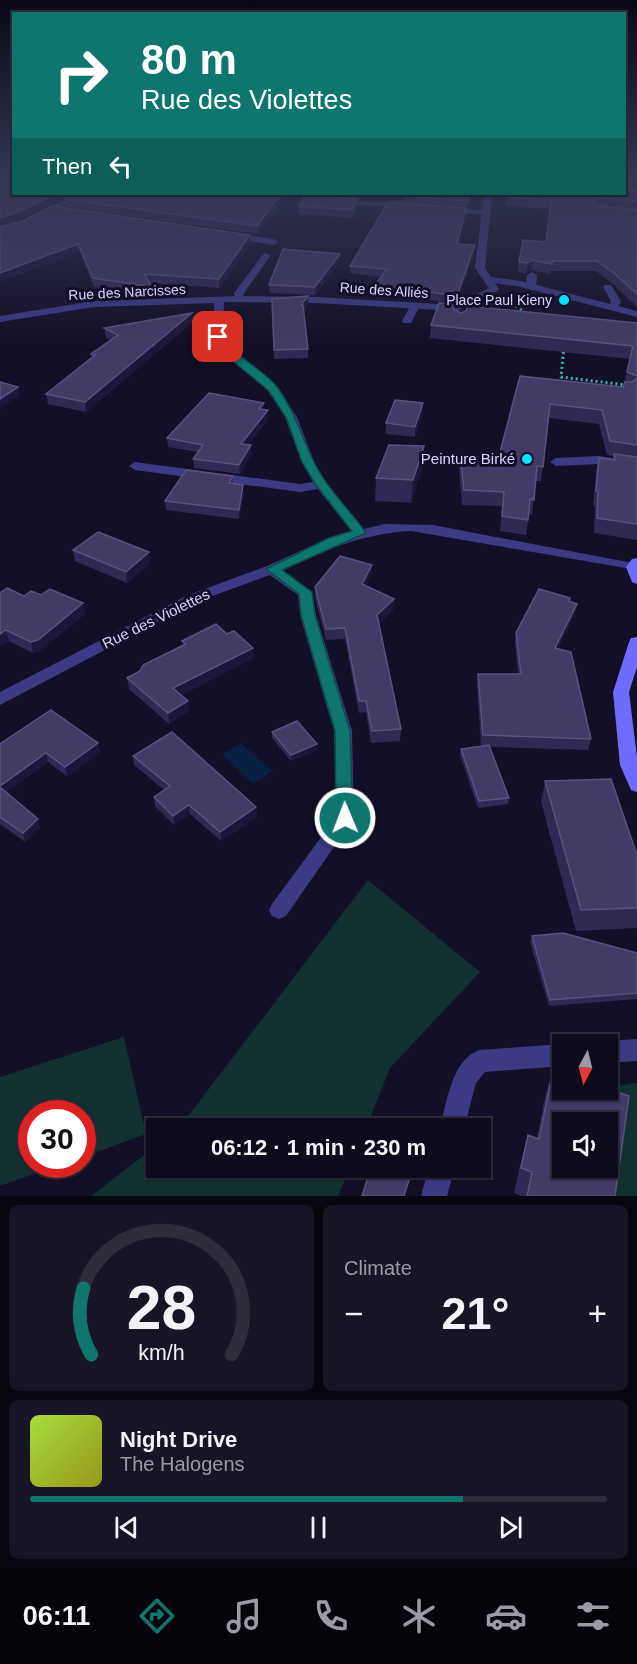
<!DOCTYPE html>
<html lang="en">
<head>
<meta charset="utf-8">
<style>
  :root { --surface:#0e0b1c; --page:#171425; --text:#f1f3f6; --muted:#9b9ba3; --line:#2e2b3b; --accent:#0f766e }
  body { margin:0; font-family:Helvetica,sans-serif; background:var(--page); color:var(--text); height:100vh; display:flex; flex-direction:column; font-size:22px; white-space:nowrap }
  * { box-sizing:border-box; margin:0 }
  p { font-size:20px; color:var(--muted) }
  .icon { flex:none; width:33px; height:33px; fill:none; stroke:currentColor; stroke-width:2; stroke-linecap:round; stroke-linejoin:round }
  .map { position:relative; height:1196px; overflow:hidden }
  .sheet { display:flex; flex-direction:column; gap:9px; padding:9px; background:#08060f; flex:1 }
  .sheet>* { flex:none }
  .guide { position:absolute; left:12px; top:12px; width:614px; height:183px; border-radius:0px; box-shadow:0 2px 4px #0004,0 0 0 2px var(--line); background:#0f766e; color:#fff; overflow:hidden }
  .needle { width:39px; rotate:187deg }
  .tools { position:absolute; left:552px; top:1034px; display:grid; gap:12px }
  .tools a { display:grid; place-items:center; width:66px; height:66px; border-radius:0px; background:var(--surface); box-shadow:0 2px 4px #0004,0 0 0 2px var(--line); font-size:30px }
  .speed { position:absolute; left:18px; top:1100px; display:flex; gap:12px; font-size:30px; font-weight:700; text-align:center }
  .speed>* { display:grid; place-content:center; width:78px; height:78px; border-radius:50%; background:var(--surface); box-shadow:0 2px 4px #0004,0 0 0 2px var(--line); line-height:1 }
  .speed .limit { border:9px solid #d22; background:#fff; color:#111 }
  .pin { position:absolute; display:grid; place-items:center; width:51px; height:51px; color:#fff; margin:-26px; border-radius:12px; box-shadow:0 3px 9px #0006 }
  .me { position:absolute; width:66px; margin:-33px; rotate:359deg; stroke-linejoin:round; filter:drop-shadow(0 0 4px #0008) }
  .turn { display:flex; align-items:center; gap:21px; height:126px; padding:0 30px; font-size:27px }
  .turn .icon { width:78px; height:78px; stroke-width:2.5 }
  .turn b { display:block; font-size:42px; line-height:51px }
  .then { display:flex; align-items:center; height:57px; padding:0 30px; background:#0003; gap:12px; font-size:22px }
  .big { font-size:45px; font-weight:800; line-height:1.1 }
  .sheet .tile { flex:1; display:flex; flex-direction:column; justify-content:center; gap:9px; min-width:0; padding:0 21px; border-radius:9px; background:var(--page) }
  .sheet .dial { align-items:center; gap:0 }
  .dial svg { height:156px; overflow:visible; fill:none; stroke:var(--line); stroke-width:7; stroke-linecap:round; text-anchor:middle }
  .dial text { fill:var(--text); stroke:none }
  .song { display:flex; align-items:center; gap:18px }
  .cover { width:72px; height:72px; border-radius:9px; background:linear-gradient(135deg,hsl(80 70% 55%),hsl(60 70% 35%)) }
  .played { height:6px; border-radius:3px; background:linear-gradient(90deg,var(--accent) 75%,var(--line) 75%) }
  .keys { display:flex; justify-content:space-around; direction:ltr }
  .heat { display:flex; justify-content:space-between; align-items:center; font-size:33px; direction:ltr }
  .sheet .tiles { flex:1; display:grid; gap:9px; grid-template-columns:1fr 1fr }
  .tile:last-child { grid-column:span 2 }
  .trip { position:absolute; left:146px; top:1118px; width:345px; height:60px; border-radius:0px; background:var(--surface); box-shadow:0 2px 4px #0004,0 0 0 2px var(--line); font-weight:800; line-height:60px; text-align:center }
  .tabs { display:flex; height:96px; justify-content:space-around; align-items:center; background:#06040b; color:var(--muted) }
  .tabs .icon { width:42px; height:42px }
  .tabs .selected { color:var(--accent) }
  .tabs b { font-size:27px; color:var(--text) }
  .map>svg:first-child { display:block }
  .green { fill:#12302f }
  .water { fill:#0a1f44 }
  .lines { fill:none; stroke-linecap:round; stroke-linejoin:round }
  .path { stroke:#2fb8b0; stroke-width:3; stroke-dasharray:2 3; stroke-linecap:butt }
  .lane { fill:#3d3a85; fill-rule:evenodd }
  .street { fill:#3d3a85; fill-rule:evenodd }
  .secondary { fill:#6f6bff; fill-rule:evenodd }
  .wall { fill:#312854 }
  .shaded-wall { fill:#1d163a }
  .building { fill:#433a66; stroke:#5a527e; stroke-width:1.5; fill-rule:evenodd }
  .route { fill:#0f766e; stroke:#0a4d48; stroke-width:1.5 }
  .poi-dot { fill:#00e5ff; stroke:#130f26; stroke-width:2 }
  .labels { text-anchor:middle; stroke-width:6; stroke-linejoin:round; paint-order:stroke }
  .far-street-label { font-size:14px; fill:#d9d4ff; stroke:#130f26 }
  .far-poi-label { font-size:14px; fill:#d9d4ff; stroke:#130f26; text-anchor:end }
  .poi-label { font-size:15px; fill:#d9d4ff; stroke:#130f26; text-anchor:end }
  .street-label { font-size:15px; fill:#d9d4ff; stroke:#130f26 }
</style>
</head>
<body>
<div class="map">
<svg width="637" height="1196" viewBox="0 0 637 1196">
  <rect width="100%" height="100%" fill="#130f26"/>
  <path class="green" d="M368,880L480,972L390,1068L366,1128H179Z
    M124,1037L146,1134L83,1157L82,1113H32V1164H61L0,1186V1077Z
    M637,1083V1196H608L619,1122L608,1087Z
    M156,1146V1167H351L338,1196H91Z"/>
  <path class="water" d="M241,743L273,771L253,784L222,754Z"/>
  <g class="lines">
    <path class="path" d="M516,306L527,314
      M564,347L561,377L626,385"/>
    <path class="lane" d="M344,200L406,204L410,206L406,208L347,204H344Z
      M442,207L487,211L491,213L487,215L445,211L441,209Z
      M264,253L271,255L244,293L242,301H236L234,293Z
      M532,272L537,275L536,287L531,290L526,287L527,275Z
      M605,285H611L621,301L616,310L608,308L611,301L603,287Z
      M411,305L419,307L411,323H403L402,321Z
      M599,456L637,462V470L599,464L556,466L550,462L556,458Z
      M637,1039V1061L608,1063V1044H600L608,1041Z
      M562,1044V1066L485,1072L476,1083L464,1128H440C447,1102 451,1061 479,1050Z
      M429,1167H455L447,1196H421Z"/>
    <path class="street" d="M76,194H85L26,226L0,233V227L20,222Z
      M484,194H492L485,268L491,277L521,281L637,311V317L521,287L495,283L499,289L497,291L457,311L317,303L224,302L223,337L231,349L276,386L297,417L314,462L327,484L364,529L385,524L433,525L633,563L637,564V570L411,531C364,533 325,550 282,570L312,593L316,615L352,731L354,818L286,916L279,919L272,916L269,910L272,904L336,817L334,731L300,615L298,595L270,575L196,602L0,705V692L186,596L267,566L329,538L352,532L318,489L300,492L135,470L129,466L135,462L300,484L313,482L302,462L285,417L268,390L223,353L213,337L214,303L94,307L0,322V316L94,301L239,296L317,297L455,305L489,288L475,268Z
      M233,233L274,239L278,242L274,245L230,238V234Z"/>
    <path class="secondary" d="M637,558V584L632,582L626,567L632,559Z
      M637,637V667L629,692L637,757V792L631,790L620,765L613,692L629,642L631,638Z"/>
  </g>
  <path class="wall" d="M624,177H637V307L613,284L596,271H551L550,274L531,270L526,273L518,272L519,262L546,242L550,209L506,206L507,194H624Z
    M287,194L258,234L67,207L66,199Z
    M305,194H361L359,199L344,198L356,207L353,218L299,214V206Z
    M405,194H471L468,207L403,202Z
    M466,216L459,244L475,245V253L457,301L443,302L374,293L375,285L381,277L350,273V266Z
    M0,227L250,235L251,244L219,288L149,283L152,287V296L94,287L80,252Z
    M340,254V261L315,295L270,293L269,285Z
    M272,299L308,305L304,310L308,349V358L274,359Z
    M454,304V309L461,313L637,323V540L594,533L595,506H593L596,472L599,458L612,460L613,456L607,455L599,424L549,418L541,481H536L532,515L529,514L526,535L500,531L502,506L462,505L459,469L460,454L498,460L520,376L623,387L630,359L430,338L431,325Z
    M192,313L193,322L86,412L48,404L46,394L92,358L91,354L111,340L106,338L104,328Z
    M423,403V413L415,437L386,434V423Z
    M264,410L268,419L248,445L252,454L240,474L194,468L193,459L198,452L168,447L167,438Z
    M422,468L411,503L375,501L376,478Z
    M233,476V484L244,494L239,519L166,510L165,501Z
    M73,550L150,564L127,583L75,561Z
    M372,565L371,576L366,586L394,599L393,610L379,624L401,729L400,741L371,743L366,712L359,713L345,639L326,640L315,598V587Z
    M0,593L24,596L41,595L83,603L85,614L40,651L33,653L9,641L0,647Z
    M570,598V602L575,614L558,649L591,739L588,750L490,747L509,798L508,804L478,808L460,755L461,749L481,746L477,684L478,674H518L515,643L516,633Z
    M182,641L253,658L181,695L189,711L169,724L129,689L127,678L183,645Z
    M272,732L317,744V750L291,761L272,738Z
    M98,743L100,752L67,776L48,762L6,792L40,828L25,842L0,824V744Z
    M133,756L256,807L257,817L221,841L190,814L174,825L155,806L154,797L164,790L134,765Z
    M545,781L637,855V928L576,931L541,802Z
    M532,936L637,953V999L549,1006L530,942Z
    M553,1070L615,1196H521L514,1193L521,1161L528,1135L537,1138L545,1097Z"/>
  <path class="shaded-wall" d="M55,194H72L19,220L0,226V218Z
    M281,194H287L258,234L257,226Z
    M357,199L356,207L353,218V210Z
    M466,208V216L457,252V244Z
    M250,235L251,244L219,288V279Z
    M78,244L80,252L0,282V273Z
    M475,245V253L457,301L458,293Z
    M340,254V261L315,295V287Z
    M532,260L531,270L526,273L528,263Z
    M308,296V305L301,314V305Z
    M192,313L193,322L86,412L85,402Z
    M18,387L20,395L0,409V399Z
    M264,403V411L259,409Z
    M423,403V413L415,437V427Z
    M268,410V419L242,452L241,444Z
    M251,445L252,454L240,474L239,465Z
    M424,446L422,468L411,503L413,480Z
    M243,485L244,494L239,519V510Z
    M149,552L150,564L127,583L126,572Z
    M372,565L371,576L361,595L362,584Z
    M394,599L393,610L376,626L377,615Z
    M83,603L85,614L40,651L33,653L31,642Z
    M577,604L575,614L553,659L555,648Z
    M6,630L9,641L0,647V634Z
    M253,648V658L174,698L173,688Z
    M188,701L189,711L169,724L168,713Z
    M98,743L100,752L67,776L65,767Z
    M317,744V750L291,761V755Z
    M46,753L48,762L2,795L0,786Z
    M189,805L190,814L174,825L173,816Z
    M256,807L257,817L221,841L220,832Z
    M38,819L40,828L25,842L23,833Z
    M413,1167H414L405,1196H404Z"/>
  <path class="building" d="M0,177H14V194H55L18,212L0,218Z
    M624,177H637V181L626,179L624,181Z
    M624,187L637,189V201L593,197L594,205L637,210V294L615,274L597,261H552V264L532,260L528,263L519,262L523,240L546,242L551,200L507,197L508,194H624Z
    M75,194H281L257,226L66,199Z
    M305,194H342L343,198L357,199L353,210L299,206Z
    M405,194H470L468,201L404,196Z
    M388,202L466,208L457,244L475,245L458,293L444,294L375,285L387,269L350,266Z
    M52,206L250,235L219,279L144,274L152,287L93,278L78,244L0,273V227L25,220Z
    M283,249L340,254L315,287L269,285Z
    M308,296L301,305H303L308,349L274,350L272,299Z
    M439,303L454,304L453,309L461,313L466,311L468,306L637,323V376L627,372L633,346L431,325Z
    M192,313L85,402L46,394L95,355L91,354L118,335L104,328Z
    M520,376L623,387L625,382H632L637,378V445L610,441L602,410L550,404L543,467L537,466L534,500L530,499L528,520L502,516L504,492L464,490L460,454L498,460Z
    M0,382L18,387L0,399Z
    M209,393L264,403L259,409L268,410L241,444L251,445L239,465L193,459L203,445L167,438Z
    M395,400L423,403L415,427L386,423Z
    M389,445L424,446L413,480L376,478Z
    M614,454L637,457V524L597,518L598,491H596L599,458L615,460Z
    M186,470L233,476L229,483L243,485L239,510L165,501Z
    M98,532L149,552L126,572L73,550Z
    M340,556L372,565L362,584L394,599L377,615L401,729L372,731L366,701H359L345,628L326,629L315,587Z
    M7,588L24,596L31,591L41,595L50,589L83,603L38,640L31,642L6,630L0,634V593Z
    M539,589L570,598L569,601L577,604L555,648L571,652L591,739L483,735L478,674H521L516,633Z
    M216,624L227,634L234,631L253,648L173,688L188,701L168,713L127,678L140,671L143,665L186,644L182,641Z
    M51,710L98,743L65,767L46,753L0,786V744Z
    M297,721L317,744L291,755L272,732Z
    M172,732L256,807L220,832L189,805L173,816L154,797L170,786L133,756Z
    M489,745L509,798L479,801L461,749Z
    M611,779L637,855V908L581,910L545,781Z
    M0,787L38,819L23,833L0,817Z
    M563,933L637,953V993L550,1000L532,936Z
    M553,1070L562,1074V1089H608L629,1096L615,1196H527L532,1172L521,1168L528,1135L539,1139ZM562,1122H608V1167H562Z
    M371,1167H413L404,1196H362Z"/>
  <linearGradient id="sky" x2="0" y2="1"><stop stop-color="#0a0815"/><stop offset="0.51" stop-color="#333752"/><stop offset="1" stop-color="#333752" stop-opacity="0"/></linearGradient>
  <rect width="637" height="344" fill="url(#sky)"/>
  <path class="route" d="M215,335H221C237,359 262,368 278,388C296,414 301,436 314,462C327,489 349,509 366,533L282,570L312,592L315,615L350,731L353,818L351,822L345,824L338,822L336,818L335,731L301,615L299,594L266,569L329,538L352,531L316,485L302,462L286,417L268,390L223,353L213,337Z"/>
  <g class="poi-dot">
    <circle cx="564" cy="300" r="6"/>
    <circle cx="527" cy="459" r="6"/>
  </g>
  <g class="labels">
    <g class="far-street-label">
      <text transform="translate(384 290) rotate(4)" y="5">Rue des Alliés</text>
      <text transform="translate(127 292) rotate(-3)" y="5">Rue des Narcisses</text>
    </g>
    <g class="far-poi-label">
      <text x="552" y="305">Place Paul Kieny</text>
    </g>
    <g class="poi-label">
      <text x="515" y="464">Peinture Birké</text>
    </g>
    <g class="street-label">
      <text transform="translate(156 619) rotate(-26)" y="5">Rue des Violettes</text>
    </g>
  </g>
</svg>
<div class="tools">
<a><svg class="needle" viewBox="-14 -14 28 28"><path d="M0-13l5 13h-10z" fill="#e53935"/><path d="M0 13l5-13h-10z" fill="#9b9ba3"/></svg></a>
<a><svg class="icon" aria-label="sound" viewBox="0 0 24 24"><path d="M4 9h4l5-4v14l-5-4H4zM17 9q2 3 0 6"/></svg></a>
</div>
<div class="speed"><div class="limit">30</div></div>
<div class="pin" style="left:218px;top:337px;background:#d93025"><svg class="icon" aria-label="arrive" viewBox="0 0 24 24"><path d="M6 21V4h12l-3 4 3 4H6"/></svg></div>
<svg class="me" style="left:345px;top:818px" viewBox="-20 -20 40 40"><circle r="17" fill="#0f766e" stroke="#fff" stroke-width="3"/><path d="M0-11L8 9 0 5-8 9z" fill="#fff"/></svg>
<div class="trip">06:12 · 1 min · 230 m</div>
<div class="guide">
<div class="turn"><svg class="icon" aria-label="right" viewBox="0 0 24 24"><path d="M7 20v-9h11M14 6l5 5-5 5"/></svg><div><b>80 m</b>Rue des Violettes</div></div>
<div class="then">Then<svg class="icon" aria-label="left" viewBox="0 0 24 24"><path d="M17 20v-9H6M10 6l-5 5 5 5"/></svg></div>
</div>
</div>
<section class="sheet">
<div class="tiles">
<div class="tile dial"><svg viewBox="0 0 100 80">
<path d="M14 69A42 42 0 1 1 86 69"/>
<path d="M14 69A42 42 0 0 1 10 35" stroke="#0f766e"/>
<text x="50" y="56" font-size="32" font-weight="700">28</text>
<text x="50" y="72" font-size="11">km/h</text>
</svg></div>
<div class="tile"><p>Climate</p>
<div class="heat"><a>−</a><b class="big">21°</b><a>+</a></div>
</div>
<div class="tile">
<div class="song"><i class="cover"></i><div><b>Night Drive</b><p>The Halogens</p></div></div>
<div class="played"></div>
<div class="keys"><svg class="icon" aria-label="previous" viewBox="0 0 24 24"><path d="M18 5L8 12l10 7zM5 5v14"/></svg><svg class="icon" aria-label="pause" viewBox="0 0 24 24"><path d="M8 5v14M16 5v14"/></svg><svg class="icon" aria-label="next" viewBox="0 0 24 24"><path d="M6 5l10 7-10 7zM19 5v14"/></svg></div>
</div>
</div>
</section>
<nav class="tabs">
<b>06:11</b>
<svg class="icon selected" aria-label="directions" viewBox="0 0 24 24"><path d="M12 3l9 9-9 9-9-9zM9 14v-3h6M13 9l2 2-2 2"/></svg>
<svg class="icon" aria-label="music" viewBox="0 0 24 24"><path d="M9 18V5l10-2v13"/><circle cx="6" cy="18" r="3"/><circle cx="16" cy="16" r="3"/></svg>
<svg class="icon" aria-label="phone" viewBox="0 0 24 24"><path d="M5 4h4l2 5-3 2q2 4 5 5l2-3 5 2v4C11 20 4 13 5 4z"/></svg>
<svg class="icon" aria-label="climate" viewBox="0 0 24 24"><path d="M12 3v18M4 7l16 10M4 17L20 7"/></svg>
<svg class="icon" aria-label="car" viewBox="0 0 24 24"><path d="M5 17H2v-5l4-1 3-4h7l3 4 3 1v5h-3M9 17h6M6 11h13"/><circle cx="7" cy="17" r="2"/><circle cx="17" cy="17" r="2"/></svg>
<svg class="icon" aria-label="filters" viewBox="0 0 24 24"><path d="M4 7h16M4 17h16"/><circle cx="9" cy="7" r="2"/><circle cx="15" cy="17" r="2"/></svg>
</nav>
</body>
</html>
